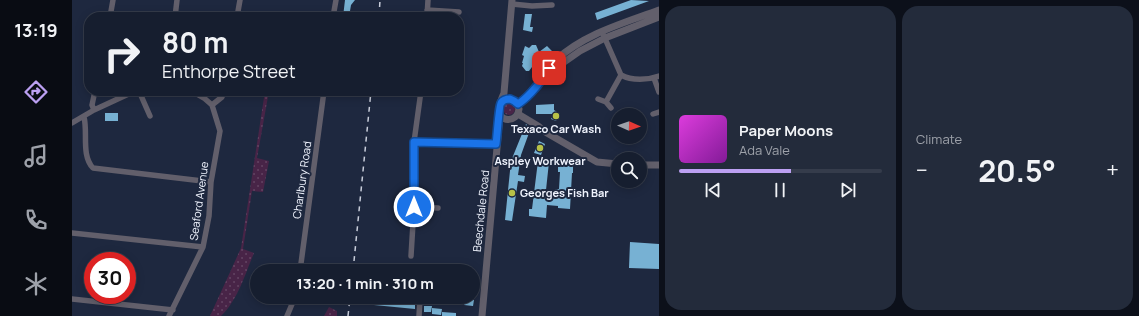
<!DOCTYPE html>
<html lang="en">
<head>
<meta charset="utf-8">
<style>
  :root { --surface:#161e2f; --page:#232b3b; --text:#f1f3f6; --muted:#9ea2aa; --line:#353c4b; --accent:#bca0f2 }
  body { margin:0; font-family:Manrope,sans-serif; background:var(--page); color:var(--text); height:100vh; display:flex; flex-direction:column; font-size:15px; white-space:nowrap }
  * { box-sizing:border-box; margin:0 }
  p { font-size:13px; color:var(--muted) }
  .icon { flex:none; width:22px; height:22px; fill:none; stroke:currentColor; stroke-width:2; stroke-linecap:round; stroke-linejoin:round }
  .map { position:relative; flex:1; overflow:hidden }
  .panel { display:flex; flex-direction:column; gap:6px; padding:6px; background:#0c101a; width:480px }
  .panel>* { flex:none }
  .guide { position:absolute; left:12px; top:12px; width:380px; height:84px; border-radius:16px; box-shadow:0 2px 10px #0003,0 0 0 1px var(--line); background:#161e2f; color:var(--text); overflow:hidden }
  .needle { width:26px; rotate:92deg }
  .tools { position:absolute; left:539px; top:108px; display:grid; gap:8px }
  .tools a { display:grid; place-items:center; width:36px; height:36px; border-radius:50%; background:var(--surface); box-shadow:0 2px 10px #0003,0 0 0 1px var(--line); font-size:20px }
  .speed { position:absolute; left:12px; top:252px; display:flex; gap:8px; font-size:20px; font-weight:700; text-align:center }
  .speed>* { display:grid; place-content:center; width:52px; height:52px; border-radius:50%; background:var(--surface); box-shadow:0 2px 10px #0003,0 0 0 1px var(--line); line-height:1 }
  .speed .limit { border:6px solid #d22; background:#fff; color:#111 }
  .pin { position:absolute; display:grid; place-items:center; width:34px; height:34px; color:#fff; margin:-17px; border-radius:8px; box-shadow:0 2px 6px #0006 }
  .me { position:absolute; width:44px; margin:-22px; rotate:0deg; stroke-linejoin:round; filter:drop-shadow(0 0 3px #0008) }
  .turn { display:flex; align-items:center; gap:14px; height:84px; padding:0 12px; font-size:18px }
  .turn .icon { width:52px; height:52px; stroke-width:2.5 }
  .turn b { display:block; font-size:28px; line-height:34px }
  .big { font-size:30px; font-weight:700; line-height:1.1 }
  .panel .card { flex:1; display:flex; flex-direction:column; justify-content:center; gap:6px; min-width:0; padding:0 14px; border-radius:16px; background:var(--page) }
  .song { display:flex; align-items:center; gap:12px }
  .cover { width:48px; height:48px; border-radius:6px; background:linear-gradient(135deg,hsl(300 70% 55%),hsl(290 70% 35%)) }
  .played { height:4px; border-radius:2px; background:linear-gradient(90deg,var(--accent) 55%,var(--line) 55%) }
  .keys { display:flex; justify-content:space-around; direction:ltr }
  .heat { display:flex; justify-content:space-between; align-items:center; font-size:22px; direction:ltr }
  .panel .tiles { flex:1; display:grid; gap:6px; grid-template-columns:repeat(2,1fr) }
  .trip { position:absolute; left:178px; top:264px; width:230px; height:40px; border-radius:20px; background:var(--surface); box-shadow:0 2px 10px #0003,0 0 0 1px var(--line); font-weight:700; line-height:40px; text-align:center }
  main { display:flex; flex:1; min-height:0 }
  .tabs { display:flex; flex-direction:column; width:72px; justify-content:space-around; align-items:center; background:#090c13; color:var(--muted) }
  .tabs .icon { width:28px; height:28px }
  .tabs .selected { color:var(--accent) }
  .tabs b { font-size:18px; color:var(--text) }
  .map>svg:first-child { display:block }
  .green { fill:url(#green-dots) }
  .building { fill:#77b1d3 }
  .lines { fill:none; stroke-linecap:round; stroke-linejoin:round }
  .minor { stroke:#625f6b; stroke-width:5.5 }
  .tertiary { stroke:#625f6b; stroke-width:7 }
  .rail { stroke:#c9cedb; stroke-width:1.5; stroke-dasharray:5 5; stroke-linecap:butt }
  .route-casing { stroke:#114b97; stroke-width:10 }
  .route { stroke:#1a73e8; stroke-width:7 }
  .poi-dot { fill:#b7c147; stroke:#1e283f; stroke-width:1.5 }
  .labels { text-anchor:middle; stroke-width:4; stroke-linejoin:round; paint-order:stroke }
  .poi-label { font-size:11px; font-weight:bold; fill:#f0f4fe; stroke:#1e283f }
  .street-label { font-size:11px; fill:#f0f4fe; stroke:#1e283f }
</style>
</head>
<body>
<main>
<nav class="tabs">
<b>13:19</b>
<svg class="icon selected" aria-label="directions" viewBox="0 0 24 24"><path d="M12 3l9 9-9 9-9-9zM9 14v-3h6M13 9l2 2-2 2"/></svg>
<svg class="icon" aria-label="music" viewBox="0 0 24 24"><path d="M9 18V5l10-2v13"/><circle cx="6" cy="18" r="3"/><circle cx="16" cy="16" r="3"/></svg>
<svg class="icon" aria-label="phone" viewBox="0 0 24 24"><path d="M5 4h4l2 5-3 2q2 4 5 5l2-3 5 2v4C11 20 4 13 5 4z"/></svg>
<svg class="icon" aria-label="climate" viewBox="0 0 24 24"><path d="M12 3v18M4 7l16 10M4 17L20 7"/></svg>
</nav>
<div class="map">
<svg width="587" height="316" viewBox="0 0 587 316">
  <defs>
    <pattern id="green-dots" width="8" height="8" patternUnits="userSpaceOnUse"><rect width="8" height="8" fill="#482447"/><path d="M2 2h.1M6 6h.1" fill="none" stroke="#634463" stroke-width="1.8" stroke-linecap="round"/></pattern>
  </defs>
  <rect width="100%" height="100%" fill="#1e283f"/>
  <path class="green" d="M193,91H197L185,158L197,161L191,192L180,191L171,249L182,253C173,274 166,300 149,316H138L169,248Z
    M431 109a6 6 0 1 1 12 0a6 6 0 1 1-12 0Z
    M257,307L265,311V316H252Z"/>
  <path class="building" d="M273,0H283L279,5L277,17H271Z
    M559,0L577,1L525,20L523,13Z
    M453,14H460L458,27H461L460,32L451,30Z
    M460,45H464L467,52L475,46L480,51L475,55L470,53L466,63L464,62L462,68L460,67L457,71H454L450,66L451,63H450L452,56L450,55L453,46L457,48Z
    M482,104V110L488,114L484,121L479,119L482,114H464V105Z
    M33,113H46V121H33Z
    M454,124L457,127L455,133H457L449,155L446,175L453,176L452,182L446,181L440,221L433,220L439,161Z
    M467,141L473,144L469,155L462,153Z
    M466,161L477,162L474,190L483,191V189H487L488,172H486V165L501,166V173H500L498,209L486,208V206L475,205L474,218L457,216V209H460Z
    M558,242L587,244V269L557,268Z
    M382,297H392L391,303L382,302Z
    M302,299L343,303V309L302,305Z
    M393,300H402L401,306L392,305Z
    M352,306H360L359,312H352Z
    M360,308L370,309L369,315L360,314Z
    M370,312L384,313V316H370Z"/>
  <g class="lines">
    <path class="minor" d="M440,4L460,6L480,5
      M355,10L387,12
      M38,17L41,0
      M103,17L105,0
      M165,17L168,0
      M261,17L264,0
      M355,17L356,0
      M531,34L549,75C560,81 576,80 587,76
      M582,78L587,92
      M67,91L78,116
      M120,91L132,98L140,105
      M526,99L534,102L539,108
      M534,102L549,75
      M140,105L150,97L152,91
      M22,110L20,105L23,91
      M581,114L587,112
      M12,117C16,133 9,155 21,168L139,182
      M0,123L22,110L63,91
      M342,142L424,144
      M342,207L366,208
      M0,233L131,247
      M339,256L342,207V142L349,91
      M228,271L252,91
      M0,299L101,310
      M97,316L131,247L137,216L139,182L148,131L140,105
      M215,316L223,297
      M347,316L348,299"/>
    <path class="tertiary" d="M470,79L476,78L488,65L508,51L533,38L587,17
      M429,103C434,99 438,98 444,101L447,109C445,124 426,122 427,109C427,104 430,98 432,93L440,0
      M446,104C462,93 470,74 484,60C512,34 552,23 587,10
      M446,114L466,126L475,133L525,162L546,164
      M568,165H587
      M410,316L428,114"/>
    <path class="rail" d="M307,17L308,0
      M281,271L299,91
      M276,316L278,297"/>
  </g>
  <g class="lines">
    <g class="route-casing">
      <path id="route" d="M342,207V142L424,144C425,138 427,105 429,103C431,100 435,99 438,99C441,100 443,101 446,104C454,99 465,87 470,79C472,75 473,72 477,68"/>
    </g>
    <use href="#route" class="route"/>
  </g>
  <g class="poi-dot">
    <circle cx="484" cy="116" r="4"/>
    <circle cx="468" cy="148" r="4"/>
    <circle cx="440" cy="193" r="4"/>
  </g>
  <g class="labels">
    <g class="poi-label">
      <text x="484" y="133">Texaco Car Wash</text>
      <text x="468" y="165">Aspley Workwear</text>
      <text x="448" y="197" text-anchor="start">Georges Fish Bar</text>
    </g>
    <g class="street-label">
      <text transform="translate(230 180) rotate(-82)" y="4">Charlbury Road</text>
      <text transform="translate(127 201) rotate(-82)" y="4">Seaford Avenue</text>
      <text transform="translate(409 211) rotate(-84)" y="4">Beechdale Road</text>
    </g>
  </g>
</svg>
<div class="tools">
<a><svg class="needle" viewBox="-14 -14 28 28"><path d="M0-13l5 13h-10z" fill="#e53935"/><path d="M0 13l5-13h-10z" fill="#9ea2aa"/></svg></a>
<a><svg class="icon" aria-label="search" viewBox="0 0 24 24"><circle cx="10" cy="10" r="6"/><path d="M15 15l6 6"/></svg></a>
</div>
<div class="speed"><div class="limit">30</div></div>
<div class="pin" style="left:477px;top:68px;background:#d93025"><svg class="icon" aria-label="arrive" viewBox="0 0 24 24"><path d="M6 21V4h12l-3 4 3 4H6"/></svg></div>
<svg class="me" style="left:342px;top:207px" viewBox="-20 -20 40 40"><circle r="17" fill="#1a73e8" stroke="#fff" stroke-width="3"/><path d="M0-11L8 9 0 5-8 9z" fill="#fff"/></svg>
<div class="trip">13:20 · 1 min · 310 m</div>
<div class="guide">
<div class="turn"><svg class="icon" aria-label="right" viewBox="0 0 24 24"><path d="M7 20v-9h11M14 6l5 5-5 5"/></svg><div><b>80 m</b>Enthorpe Street</div></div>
</div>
</div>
<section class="panel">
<div class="tiles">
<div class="card">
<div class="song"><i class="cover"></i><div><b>Paper Moons</b><p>Ada Vale</p></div></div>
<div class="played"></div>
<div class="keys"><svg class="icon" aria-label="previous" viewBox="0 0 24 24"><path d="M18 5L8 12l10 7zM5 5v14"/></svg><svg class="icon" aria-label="pause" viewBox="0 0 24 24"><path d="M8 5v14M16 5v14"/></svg><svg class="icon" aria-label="next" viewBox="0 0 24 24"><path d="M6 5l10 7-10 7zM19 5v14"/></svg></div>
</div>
<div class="card"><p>Climate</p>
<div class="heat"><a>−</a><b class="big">20.5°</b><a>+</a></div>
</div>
</div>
</section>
</main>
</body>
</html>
